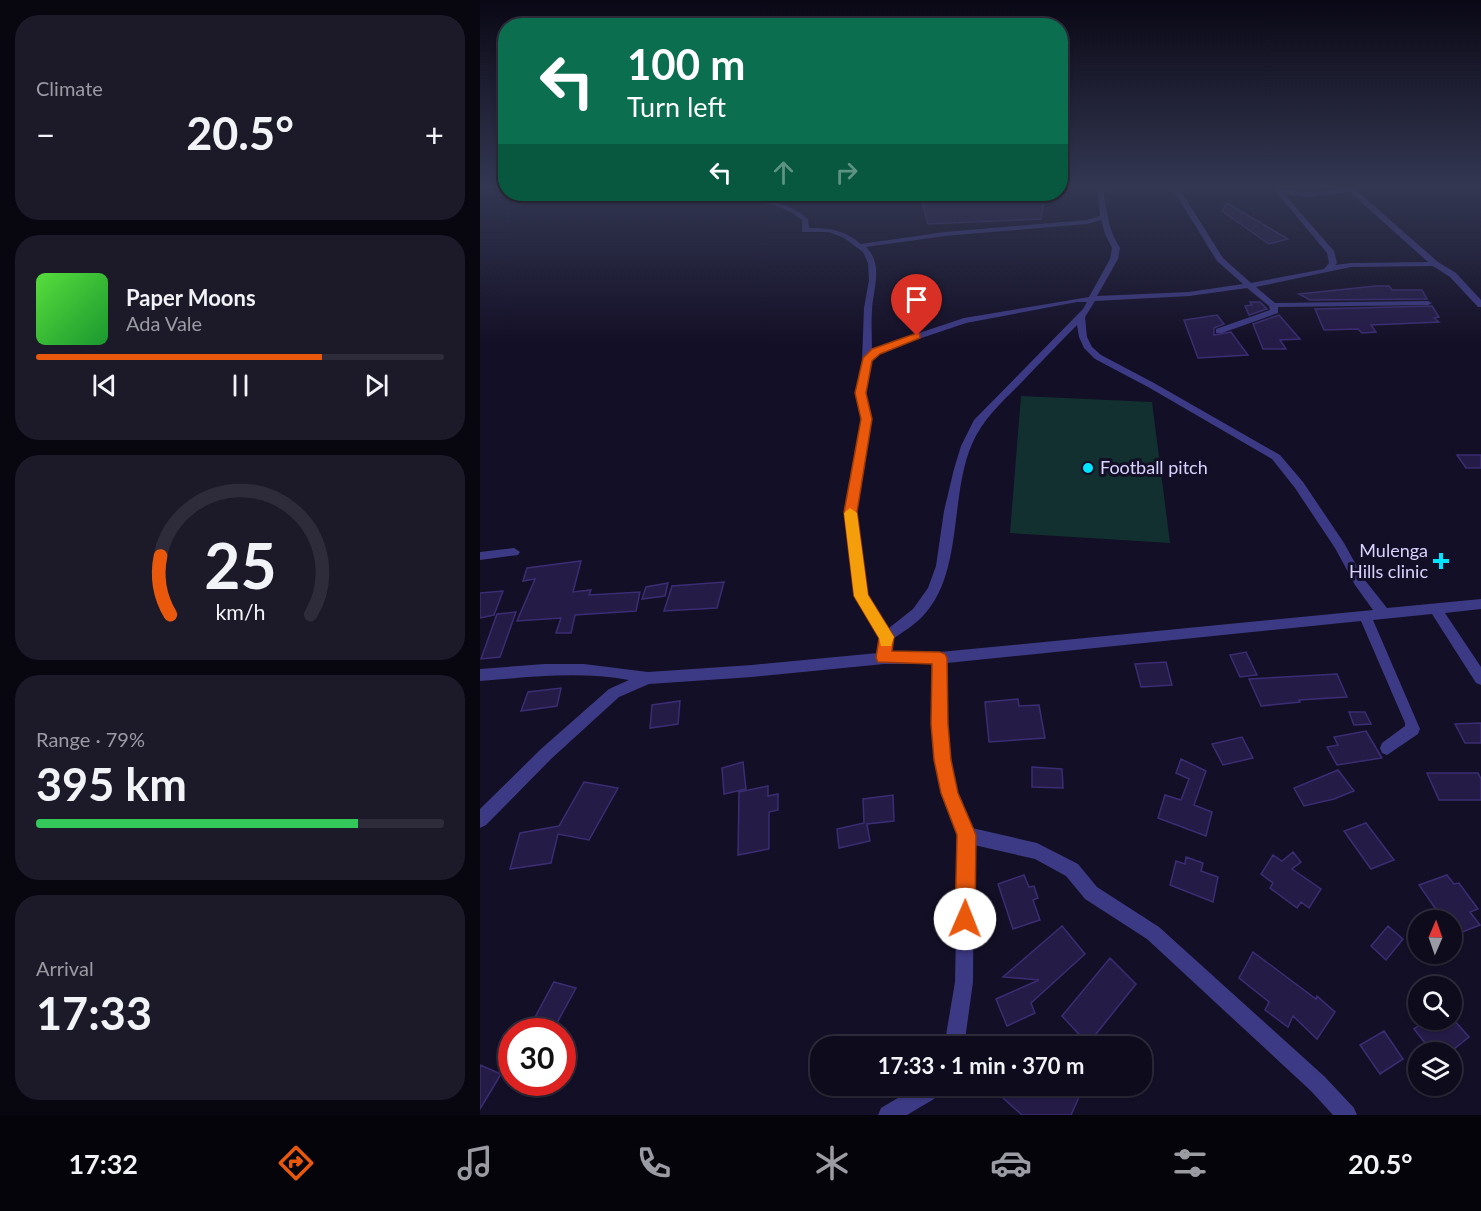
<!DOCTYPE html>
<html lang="en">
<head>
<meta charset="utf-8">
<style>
  :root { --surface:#0e0b1c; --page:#1c1929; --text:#f1f3f6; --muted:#9b9ba3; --line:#2e2b3b; --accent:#ea580c }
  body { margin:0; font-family:Lato,sans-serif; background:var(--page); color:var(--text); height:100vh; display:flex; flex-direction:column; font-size:22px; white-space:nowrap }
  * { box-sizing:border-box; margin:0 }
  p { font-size:20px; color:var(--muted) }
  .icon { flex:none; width:33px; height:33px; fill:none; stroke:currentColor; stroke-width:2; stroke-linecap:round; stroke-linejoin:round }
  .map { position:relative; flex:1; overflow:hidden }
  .side { display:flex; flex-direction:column; gap:15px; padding:15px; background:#08060f; width:480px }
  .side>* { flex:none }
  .hud { position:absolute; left:18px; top:18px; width:570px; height:183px; border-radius:24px; box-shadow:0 2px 4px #0004,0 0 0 2px var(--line); background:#0b6e4f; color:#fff; overflow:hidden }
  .needle { width:39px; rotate:2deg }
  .fabs { position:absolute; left:928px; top:910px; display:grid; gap:12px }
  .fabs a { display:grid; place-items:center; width:54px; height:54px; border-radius:50%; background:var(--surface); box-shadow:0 2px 4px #0004,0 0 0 2px var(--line); font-size:30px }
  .speed { position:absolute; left:18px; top:1018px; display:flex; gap:12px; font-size:30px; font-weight:700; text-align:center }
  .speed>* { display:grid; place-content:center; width:78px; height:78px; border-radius:50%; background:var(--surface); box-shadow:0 2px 4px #0004,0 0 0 2px var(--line); line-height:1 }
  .speed .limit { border:9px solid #d22; background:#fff; color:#111 }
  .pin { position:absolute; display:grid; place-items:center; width:51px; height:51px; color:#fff; margin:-62px -26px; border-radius:50% 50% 50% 0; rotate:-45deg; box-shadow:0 0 6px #0007 }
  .pin .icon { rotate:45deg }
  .me { position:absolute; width:66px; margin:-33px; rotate:1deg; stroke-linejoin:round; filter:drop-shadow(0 0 4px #0008) }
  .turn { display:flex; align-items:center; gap:21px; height:126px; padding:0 30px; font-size:27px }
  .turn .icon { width:78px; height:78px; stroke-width:2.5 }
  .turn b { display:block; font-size:42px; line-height:51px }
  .lanes { display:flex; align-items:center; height:57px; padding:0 30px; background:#0003; justify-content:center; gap:30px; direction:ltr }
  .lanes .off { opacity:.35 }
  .big { font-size:45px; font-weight:700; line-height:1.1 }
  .side .widget { flex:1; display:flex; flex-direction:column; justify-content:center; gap:9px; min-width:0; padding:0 21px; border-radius:24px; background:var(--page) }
  .side .dial { align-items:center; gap:0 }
  .dial svg { height:156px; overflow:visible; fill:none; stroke:var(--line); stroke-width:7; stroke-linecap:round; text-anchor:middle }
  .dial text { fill:var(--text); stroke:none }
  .song { display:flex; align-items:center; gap:18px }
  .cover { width:72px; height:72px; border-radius:9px; background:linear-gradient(135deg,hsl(110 70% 55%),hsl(130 70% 35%)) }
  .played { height:6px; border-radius:3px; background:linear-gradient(90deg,var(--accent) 70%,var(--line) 70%) }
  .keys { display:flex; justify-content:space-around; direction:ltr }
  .heat { display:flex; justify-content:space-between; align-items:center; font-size:33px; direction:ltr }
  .charge { height:9px; border-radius:4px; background:linear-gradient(90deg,#34c759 79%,var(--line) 0) }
  .trip { position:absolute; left:330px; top:1036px; width:342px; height:60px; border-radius:24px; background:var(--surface); box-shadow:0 2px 4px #0004,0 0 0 2px var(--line); font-weight:700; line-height:60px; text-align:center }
  .menu { display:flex; height:96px; justify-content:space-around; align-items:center; background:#06040b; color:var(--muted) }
  .menu .icon { width:42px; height:42px }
  .menu .on { color:var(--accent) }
  .menu b { font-size:27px; color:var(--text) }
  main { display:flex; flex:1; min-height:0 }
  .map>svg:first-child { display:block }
  .green { fill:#12302f }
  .building { fill:#241b47; stroke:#3b2d73; stroke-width:1.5 }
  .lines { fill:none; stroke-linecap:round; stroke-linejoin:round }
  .minor { fill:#3d3a85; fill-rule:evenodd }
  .route { fill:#ea580c; stroke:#983908; stroke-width:1.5 }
  .slow { fill:#f59e0b }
  .poi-dot { fill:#00e5ff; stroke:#130f26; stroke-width:2 }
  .labels { text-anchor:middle; stroke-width:6; stroke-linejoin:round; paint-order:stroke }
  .poi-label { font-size:18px; fill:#d9d4ff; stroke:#130f26; text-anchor:start }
</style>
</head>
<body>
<main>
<section class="side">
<div class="widget"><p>Climate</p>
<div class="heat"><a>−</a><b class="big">20.5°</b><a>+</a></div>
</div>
<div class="widget">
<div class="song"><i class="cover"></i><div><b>Paper Moons</b><p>Ada Vale</p></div></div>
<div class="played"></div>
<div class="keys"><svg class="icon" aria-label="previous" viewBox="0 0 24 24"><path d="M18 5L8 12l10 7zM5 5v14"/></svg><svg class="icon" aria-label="pause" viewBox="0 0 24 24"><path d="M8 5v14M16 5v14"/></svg><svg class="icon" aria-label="next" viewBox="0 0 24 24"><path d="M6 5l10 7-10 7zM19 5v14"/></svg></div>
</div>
<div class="widget dial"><svg viewBox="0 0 100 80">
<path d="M14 69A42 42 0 1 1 86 69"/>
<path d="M14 69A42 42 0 0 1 9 39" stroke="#ea580c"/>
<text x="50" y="56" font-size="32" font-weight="700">25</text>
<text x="50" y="72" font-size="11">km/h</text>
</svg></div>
<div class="widget"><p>Range · 79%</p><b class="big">395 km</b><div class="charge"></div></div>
<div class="widget"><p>Arrival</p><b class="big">17:33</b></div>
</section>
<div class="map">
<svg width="1001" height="1115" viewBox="0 0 1001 1115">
  <rect width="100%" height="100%" fill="#130f26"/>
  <path class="green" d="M541,396L672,402L690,543L530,533Z"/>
  <path class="building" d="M555,197H565L561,219L448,224L442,201Z
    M747,203L808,239L789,244L742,211Z
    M896,286H909L912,290H942L947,299L830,300L819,294Z
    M770,302H780L787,309L769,315L765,306L772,305Z
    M952,306L959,317L954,318L959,322L891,325L896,332L882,333L878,329L844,330L835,309Z
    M737,315L744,324L734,328V335L751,332L768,355L718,358L704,320Z
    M799,315L820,339L800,340L806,349H783L773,324Z
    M977,455H1001V468H986Z
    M101,561L93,592L111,590L109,595L160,592L156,611L95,615L91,633H76L81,618L37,621L55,579L43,581L47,568Z
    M244,582L237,608L184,611L192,586Z
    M188,583L185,596L162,599L166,587Z
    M23,591L14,615L0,618V593Z
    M36,612L20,657L1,659L17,614Z
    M766,652L777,675L760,677L750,655Z
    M686,662L692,685L661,687L655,664Z
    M857,674L867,697L819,700L820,702L781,706L769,679Z
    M81,688L77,706L41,711L48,692Z
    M538,699L539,706L559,705L565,738L509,742L505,702Z
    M200,701L198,724L170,728L172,705Z
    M869,712H885L891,724L874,725Z
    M1001,723V743H985L975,724Z
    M886,731L902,758L857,765L847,747L858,745L854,737Z
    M762,737L773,758L743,765L732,744Z
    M701,759L726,771L714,805L732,812L726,836L678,818L685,795L701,800L709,779L696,773Z
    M263,762L266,789L244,794L242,768Z
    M552,767L582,769L583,788L552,787Z
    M858,770L874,791L854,799L824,806L814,788Z
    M947,773H998L1001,779V800H959Z
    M104,782L138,788L109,840L78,834L71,863L30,869L40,833L79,826Z
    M288,786V796L298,794V810L289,812V849L258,855L259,792Z
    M413,795L414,821L387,824L390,841L359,848L357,829L384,823L383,799Z
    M886,823L914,860L891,869L864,831Z
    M813,852L821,862L812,869L841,889L829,908L821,902L817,908L790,888L793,883L781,874L793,855L802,861Z
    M706,857L723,863L721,871L738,877L733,902L690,885L696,861L705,864Z
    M544,875L549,887L554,886L558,898L553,900L560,920L533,929L518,884Z
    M967,875L974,884L979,883L998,909L990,912L1000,925L972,936V921H964L939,885Z
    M582,926L605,954L551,1003L555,1013L527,1026L516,999L559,980L523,977Z
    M908,926L923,939L906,960L891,946Z
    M773,952L836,999L837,996L855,1012L837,1039L813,1016L808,1027L785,1010L789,1002L759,978Z
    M630,958L656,984L608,1044L582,1016Z
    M74,982L96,988L72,1032H47Z
    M947,1020H974L989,1037L969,1053H953L934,1029Z
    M904,1031L923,1059L900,1074L880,1045Z
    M0,1065L21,1074L0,1109Z
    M527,1086H604L591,1115H542L522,1097Z"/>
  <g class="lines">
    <path class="minor" d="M622,188H629L624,194C627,214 629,231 640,248L638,259L617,296L709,292L763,284L737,261L692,188H699L743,258L771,283L844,269L849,263L847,253L793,188L827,193L867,188H890L877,191L958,262L976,273L1001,300V307H998L970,277L953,266L871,267L776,287L795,303L948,301L952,303L948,305L798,307V313L742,333H736V329L790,310L789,306L767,288L709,296L615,301L605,317L607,337L612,347L621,355L674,383L800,455L823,482L864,543L884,579L907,608L1001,599V609L965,613L1001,667V685L996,683L952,614L893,620L940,729L938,734L907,755L902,753L900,748L902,743L925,726V723L881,621L467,663C466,705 464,748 476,789C480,803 487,815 492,828L557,843L598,864L617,887L679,927L845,1077L874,1108L877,1115H853L831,1091L667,939L605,899L586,876L555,859L494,845L493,982L484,1047H464L475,982L478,835L461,792L454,759L452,725L453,664H404L272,677L169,684L139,697L71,759L6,825L0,828V809L61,749L129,689L149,680C100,671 50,677 0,681V669L64,664H104L168,672L272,665L398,653L400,638L375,596L364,512L381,419L376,393L382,360L384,308L389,280L388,263L383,252L364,238L349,232H322V220C299,199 266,203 238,195L237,194C264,194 308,200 328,219L329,228C350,228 364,230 381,244L465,232L607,220L620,216L618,194ZM870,192L948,262L871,263L855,265L857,263L854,251L804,194L827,197ZM621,220L625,234L632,248L630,259L609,297L484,318L400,346L392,352C392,338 391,324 392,310C393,289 404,264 386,247L465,236L607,224ZM597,302H607L603,309L494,420L481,446L474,469L464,511L456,566L448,588L433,609L409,628L387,595L376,512L391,419L386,393L391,361L406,350L486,323ZM597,325L599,337L604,348L615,359L668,387L792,459L815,488L855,548L875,585L893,610L460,652H412L413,639C423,632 434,625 442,617C484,574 469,497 492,444C503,419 521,403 540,384C559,364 578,344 597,325Z
      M34,548L40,552L38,555L0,560V552Z
      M438,1086H460L454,1099L427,1115H398L401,1108Z"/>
  </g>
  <linearGradient id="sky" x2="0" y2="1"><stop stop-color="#0a0815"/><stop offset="0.54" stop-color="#333752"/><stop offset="1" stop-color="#333752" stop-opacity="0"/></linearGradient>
  <rect width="1001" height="345" fill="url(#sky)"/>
  <path class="route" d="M437,333L440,334V338L400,354L392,361L386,393L392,419L377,512L388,595L414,637L412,651L460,652L465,654L467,658L468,724L471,760L478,793L496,835L495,919L492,926L485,929L478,926L475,919L477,835L461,793L454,760L451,724L452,664L398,662L396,658L399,638L374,596L364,512L381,419L375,393L383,358L392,349Z"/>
  <path class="slow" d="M370,508L377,513L388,595L414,637L411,646H401L399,638L374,596L364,513Z"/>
  <g class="poi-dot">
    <circle cx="608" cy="468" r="6"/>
    <path d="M958 552h6v6h6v6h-6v6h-6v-6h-6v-6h6z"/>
  </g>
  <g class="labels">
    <g class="poi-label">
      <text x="620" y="474">Football pitch</text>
      <text x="948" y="557" text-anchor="end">Mulenga<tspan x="948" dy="21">Hills clinic</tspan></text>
    </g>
  </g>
</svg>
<div class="fabs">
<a><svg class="needle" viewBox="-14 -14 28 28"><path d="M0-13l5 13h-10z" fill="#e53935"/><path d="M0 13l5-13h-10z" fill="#9b9ba3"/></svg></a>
<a><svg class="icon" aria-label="search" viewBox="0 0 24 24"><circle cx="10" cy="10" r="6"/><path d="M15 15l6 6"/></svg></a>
<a><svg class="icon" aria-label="layers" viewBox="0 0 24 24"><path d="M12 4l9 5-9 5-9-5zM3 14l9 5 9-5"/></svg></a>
</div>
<div class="speed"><div class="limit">30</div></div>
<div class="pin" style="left:437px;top:336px;background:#d93025"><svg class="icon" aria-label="arrive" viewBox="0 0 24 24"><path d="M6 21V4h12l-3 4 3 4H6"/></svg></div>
<svg class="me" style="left:485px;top:919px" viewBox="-20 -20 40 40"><circle r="19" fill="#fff"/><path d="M0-13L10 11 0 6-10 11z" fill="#ea580c"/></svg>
<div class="trip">17:33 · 1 min · 370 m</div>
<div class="hud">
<div class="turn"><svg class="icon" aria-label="left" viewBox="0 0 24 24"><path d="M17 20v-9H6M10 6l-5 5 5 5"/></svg><div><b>100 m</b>Turn left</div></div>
<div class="lanes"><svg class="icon" aria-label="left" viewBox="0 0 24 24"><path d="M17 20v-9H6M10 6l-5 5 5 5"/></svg><svg class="icon off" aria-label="ahead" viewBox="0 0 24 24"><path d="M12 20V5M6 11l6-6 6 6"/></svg><svg class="icon off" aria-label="right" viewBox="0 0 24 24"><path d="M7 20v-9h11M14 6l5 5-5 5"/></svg></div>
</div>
</div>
</main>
<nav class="menu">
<b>17:32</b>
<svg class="icon on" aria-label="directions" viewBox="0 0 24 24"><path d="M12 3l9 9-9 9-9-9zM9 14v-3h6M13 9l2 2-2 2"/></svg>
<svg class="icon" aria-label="music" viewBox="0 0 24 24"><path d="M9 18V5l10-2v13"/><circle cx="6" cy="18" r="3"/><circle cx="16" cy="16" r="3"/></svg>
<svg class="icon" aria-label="phone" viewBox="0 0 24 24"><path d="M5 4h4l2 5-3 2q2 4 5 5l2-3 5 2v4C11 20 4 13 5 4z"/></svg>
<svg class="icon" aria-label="climate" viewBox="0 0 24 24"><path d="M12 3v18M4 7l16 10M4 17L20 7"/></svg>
<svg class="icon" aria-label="car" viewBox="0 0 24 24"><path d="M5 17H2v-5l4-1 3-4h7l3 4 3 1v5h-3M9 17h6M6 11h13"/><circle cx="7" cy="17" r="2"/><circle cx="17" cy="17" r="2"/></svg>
<svg class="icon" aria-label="filters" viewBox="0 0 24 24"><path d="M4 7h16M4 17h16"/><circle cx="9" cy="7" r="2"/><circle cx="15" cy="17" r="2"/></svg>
<b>20.5°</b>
</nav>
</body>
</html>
